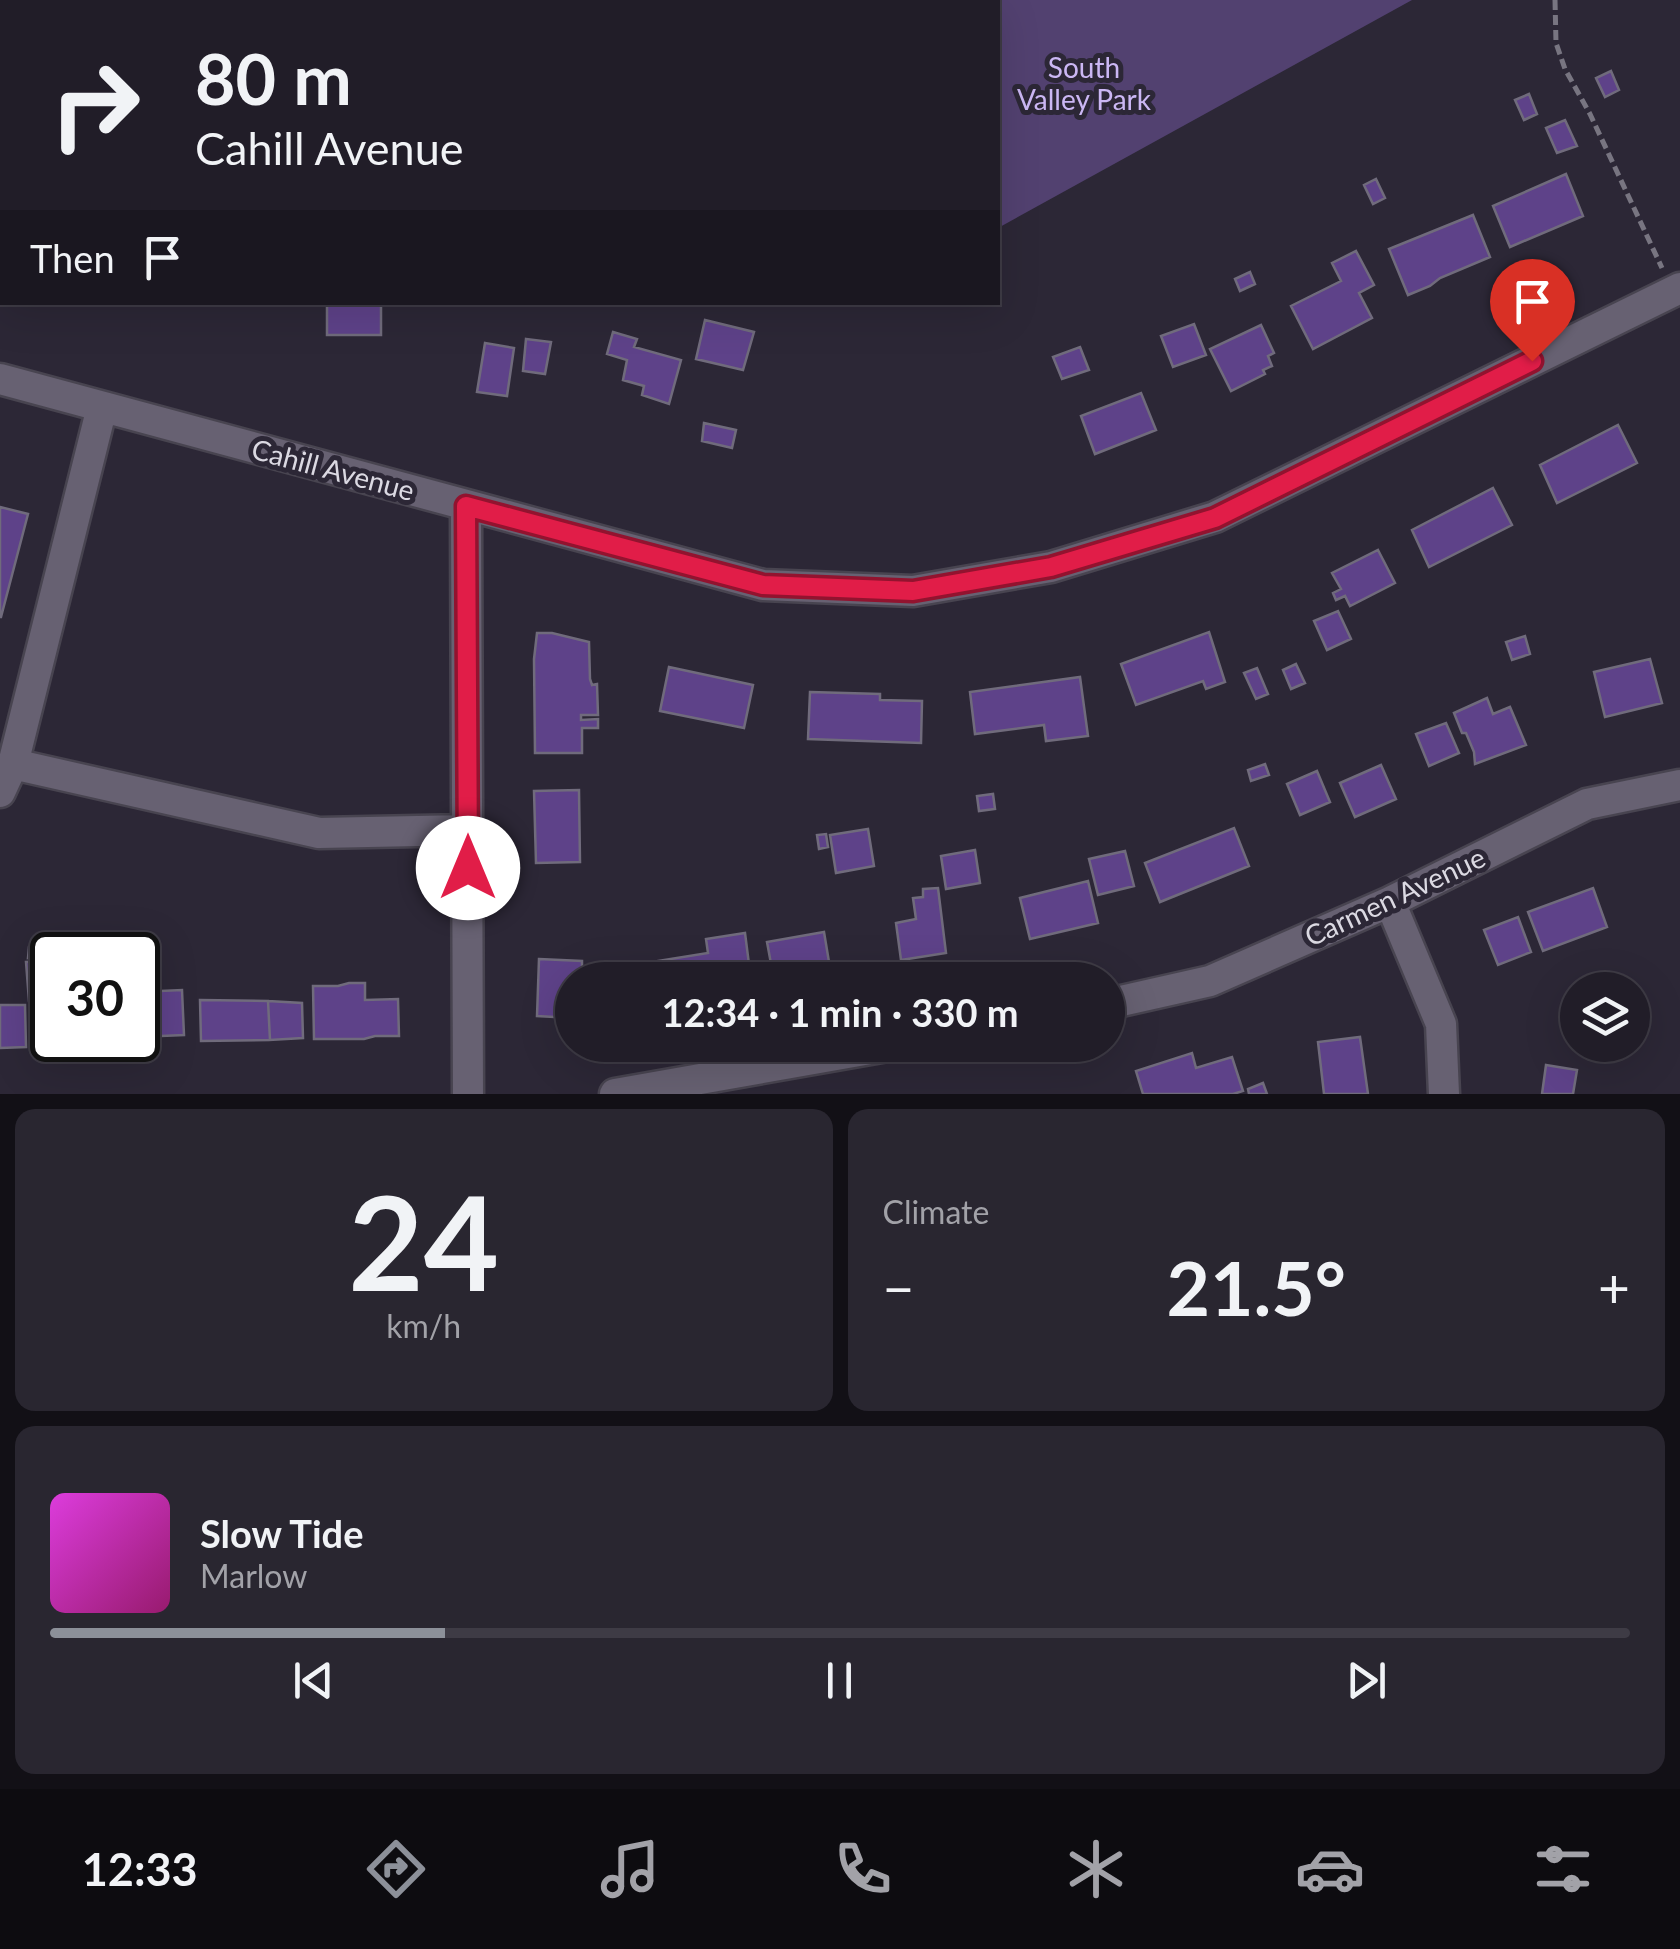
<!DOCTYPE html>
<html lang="en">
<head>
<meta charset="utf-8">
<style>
  :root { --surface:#211d28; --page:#292630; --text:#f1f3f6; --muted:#a2a2a8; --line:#3e3b45; --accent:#8c9099 }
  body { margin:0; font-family:Lato,sans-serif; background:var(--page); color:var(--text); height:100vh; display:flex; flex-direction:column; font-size:38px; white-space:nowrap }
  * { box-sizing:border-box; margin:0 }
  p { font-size:32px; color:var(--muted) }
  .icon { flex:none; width:55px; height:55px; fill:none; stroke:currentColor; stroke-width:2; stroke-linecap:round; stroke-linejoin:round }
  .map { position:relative; height:1094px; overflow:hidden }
  .panel { display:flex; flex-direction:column; gap:15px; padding:15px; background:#121016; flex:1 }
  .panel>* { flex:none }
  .banner { position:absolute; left:0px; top:0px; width:1000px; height:305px; box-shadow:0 10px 40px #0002,0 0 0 2px var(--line); background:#211d28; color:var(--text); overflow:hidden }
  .buttons { position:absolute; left:1560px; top:972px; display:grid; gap:20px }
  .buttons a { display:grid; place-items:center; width:90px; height:90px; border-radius:50%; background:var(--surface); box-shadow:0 10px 40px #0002,0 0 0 2px var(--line); font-size:50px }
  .speed { position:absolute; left:30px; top:932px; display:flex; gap:20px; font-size:50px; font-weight:700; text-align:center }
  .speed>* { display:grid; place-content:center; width:130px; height:130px; border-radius:50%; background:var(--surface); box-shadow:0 10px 40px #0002,0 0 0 2px var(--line); line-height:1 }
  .speed .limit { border:5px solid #111; border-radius:15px; background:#fff; color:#111 }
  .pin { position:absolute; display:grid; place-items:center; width:85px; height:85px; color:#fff; margin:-102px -42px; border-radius:50% 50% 50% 0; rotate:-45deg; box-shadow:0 0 10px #0007 }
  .pin .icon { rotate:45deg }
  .me { position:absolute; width:110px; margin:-55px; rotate:0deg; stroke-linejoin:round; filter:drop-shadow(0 0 8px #0008) }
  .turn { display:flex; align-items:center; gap:35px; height:210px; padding:0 30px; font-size:45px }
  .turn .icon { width:130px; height:130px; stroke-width:2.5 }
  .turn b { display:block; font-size:70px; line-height:85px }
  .then { display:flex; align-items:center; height:95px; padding:0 30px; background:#0003; gap:20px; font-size:38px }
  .big { font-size:75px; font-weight:700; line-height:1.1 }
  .panel .widget { flex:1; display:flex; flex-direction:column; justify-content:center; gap:15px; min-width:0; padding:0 35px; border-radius:20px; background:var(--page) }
  .panel .dial { align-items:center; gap:0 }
  .dial b { font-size:130px; line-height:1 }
  .song { display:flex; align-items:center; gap:30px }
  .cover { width:120px; height:120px; border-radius:15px; background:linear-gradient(135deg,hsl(300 70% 55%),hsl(320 70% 35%)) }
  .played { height:10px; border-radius:5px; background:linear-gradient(90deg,var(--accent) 25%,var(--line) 25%) }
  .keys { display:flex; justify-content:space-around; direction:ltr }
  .heat { display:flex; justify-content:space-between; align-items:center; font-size:55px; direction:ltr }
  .panel .tiles { flex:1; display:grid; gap:15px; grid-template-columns:1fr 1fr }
  .widget:last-child { grid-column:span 2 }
  .trip { position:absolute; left:555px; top:962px; width:570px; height:100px; border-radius:50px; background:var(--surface); box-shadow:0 10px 40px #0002,0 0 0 2px var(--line); font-weight:700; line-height:100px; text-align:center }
  .tabs { display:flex; height:160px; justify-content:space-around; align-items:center; background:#0d0c10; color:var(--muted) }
  .tabs .icon { width:70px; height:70px }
  .tabs .on { color:var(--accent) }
  .tabs b { font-size:45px; color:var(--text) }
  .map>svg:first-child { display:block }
  .green { fill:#524170 }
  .building { fill:#5e4289; stroke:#706b7c; stroke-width:2.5 }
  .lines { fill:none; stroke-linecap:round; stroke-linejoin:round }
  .minor-casing { stroke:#484450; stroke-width:35 }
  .path { stroke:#787581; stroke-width:5; stroke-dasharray:10 5; stroke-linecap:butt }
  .minor { stroke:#676172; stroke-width:30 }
  .route-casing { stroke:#92132f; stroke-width:25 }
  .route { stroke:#e11d48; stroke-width:18 }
  .labels { text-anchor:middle; stroke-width:10; stroke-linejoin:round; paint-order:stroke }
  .park-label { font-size:28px; fill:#cbb7f4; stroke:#2c2736 }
  .street-label { font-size:28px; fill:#dbd9e2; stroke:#2c2736 }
</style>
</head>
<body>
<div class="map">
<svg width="1680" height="1094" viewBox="0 0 1680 1094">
  <rect width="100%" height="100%" fill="#2c2736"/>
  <path class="green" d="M409,0H1412L998,228V2H409Z"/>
  <path class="building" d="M69,0H132L133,2H70Z
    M1611,71L1619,90L1605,97L1596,78Z
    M1529,94L1537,114L1524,120L1515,100Z
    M1565,120L1577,146L1557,153L1546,128Z
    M1566,174L1583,216L1510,247L1493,206Z
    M1376,179L1385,198L1373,204L1364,185Z
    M1473,215L1490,257L1440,278L1430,286L1408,295L1389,249Z
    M1356,251L1374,285L1359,293L1372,318L1313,349L1291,306L1341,281L1332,263Z
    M1250,272L1255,284L1240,291L1235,279Z
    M327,302H381V335H327Z
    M705,320L754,332L743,370L696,359Z
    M1194,324L1206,355L1173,367L1161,336Z
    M1261,325L1274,353L1268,356L1272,366L1263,370L1265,374L1231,391L1210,349Z
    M613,332L637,339L634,347L681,360L669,404L642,395L644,386L623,380L627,360L607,354Z
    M526,339L551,342L545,374L523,371Z
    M485,343L514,348L507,396L477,392Z
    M1080,347L1089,370L1062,379L1053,357Z
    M1141,393L1156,430L1095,454L1081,416Z
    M704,423L736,430L732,448L702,441Z
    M1618,425L1637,463L1557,503L1540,465Z
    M1493,488L1512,525L1429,567L1412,530Z
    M0,507L28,514L1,617H0Z
    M1378,550L1395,583L1350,606L1345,596L1336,600L1333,593L1341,589L1332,573Z
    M1338,611L1351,639L1327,650L1314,621Z
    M1209,632L1225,682L1206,689L1203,681L1136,705L1121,664Z
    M537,633H552L589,642L590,679L592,685L597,684L598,715H581V720L598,719V728H582V753H535L534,659Z
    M1525,636L1530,654L1512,660L1506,642Z
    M1650,659L1662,703L1605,717L1594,672Z
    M1296,664L1305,683L1291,689L1283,670Z
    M669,667L753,685L744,728L660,711Z
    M1257,668L1268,694L1256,699L1244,673Z
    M1080,677L1088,736L1046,741L1044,725L975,734L970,692Z
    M810,692L880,694V700L922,701L921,743L808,739Z
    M1487,698L1493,714L1510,707L1526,745L1475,764L1474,752L1466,733H1462L1454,713Z
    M1446,723L1459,753L1429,766L1416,734Z
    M1265,764L1269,775L1251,781L1248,770Z
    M1381,765L1396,799L1355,817L1340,783Z
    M1317,771L1330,802L1300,815L1287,784Z
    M579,790L580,862L536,863L534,791Z
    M993,794L995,809L979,811L977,796Z
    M1234,828L1249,866L1160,902L1145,863Z
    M868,829L874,866L836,873L830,835Z
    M826,834L828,847L819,849L817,835Z
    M975,850L980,883L946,889L941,856Z
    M1125,851L1134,886L1098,895L1089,859Z
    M1088,881L1098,923L1030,939L1020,898Z
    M938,888L946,953L901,960L896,923L916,919L913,898L923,897V889Z
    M1593,888L1607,927L1543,951L1528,912Z
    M1518,917L1531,952L1498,965L1484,930Z
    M824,932L831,974L797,980H774L767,942Z
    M745,933L750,972L706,980H636L633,965L708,953L706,939Z
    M68,944L69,955H52V999L29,1001L26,962L45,961L43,946Z
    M43,946L44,956L28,958L29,947Z
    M539,959L582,961V980H572V1018L537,1016Z
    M349,983H365V1000L398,999L399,1036H375L364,1039H314L313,986H338Z
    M182,990L184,1035L138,1037V992Z
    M200,1000L268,1001L270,1040L201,1041Z
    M268,1001L302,1003L303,1038L270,1040Z
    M0,1005H25L26,1047L0,1048Z
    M1360,1037L1368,1094H1324L1318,1042Z
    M77,1040H116V1043L77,1046Z
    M1192,1053L1196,1068L1232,1057L1243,1091L1233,1094H1143L1136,1071Z
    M1546,1065L1577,1070L1573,1094H1542Z
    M1263,1083L1267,1094H1249L1248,1089Z"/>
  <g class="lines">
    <g class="minor-casing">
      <path id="minor" d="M0,41L2,84
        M0,166L2,158
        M0,243L2,244
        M0,379L763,585L913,591L1051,567L1215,517L1680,288
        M466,506L468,1094
        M13,764L102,407
        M0,792L13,764L319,833L467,830
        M1390,902L1441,1024L1444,1094
        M1108,1004L1210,981L1390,902L1587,804L1680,785
        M615,1094L893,1045"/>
    </g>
    <path class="path" d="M1555,0L1556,43L1565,69L1590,114L1662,268"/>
    <use href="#minor" class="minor"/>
  </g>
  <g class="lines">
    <g class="route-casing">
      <path id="route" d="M468,868L466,506L763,585L913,591L1051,567L1215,518L1532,361"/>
    </g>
    <use href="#route" class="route"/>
  </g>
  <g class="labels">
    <g class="park-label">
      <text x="1084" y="78">South<tspan x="1084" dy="32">Valley Park</tspan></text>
    </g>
    <g class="street-label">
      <text transform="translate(333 470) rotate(15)" y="10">Cahill Avenue</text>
      <text transform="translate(1395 897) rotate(-25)" y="10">Carmen Avenue</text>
    </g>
  </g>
</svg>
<div class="buttons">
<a><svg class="icon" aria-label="layers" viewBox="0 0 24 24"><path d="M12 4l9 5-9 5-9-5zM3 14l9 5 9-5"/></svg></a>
</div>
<div class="speed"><div class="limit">30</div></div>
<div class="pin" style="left:1532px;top:361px;background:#d93025"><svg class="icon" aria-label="arrive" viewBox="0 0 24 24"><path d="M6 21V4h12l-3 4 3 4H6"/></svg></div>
<svg class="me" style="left:468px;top:868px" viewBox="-20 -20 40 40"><circle r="19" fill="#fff"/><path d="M0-13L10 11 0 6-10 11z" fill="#e11d48"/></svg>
<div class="trip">12:34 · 1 min · 330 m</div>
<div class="banner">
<div class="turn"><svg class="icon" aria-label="right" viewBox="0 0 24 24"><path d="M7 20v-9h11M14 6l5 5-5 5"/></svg><div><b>80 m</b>Cahill Avenue</div></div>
<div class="then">Then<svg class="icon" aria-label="arrive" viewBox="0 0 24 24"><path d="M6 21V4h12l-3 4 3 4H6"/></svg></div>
</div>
</div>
<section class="panel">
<div class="tiles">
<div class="widget dial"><b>24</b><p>km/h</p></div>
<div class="widget"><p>Climate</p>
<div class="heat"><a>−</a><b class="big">21.5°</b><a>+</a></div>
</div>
<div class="widget">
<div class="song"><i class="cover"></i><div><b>Slow Tide</b><p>Marlow</p></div></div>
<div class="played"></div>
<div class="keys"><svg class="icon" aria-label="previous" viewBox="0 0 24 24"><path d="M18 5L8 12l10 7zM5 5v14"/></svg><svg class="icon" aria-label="pause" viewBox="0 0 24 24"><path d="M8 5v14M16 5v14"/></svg><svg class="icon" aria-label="next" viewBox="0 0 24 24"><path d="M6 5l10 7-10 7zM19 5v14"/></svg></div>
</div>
</div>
</section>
<nav class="tabs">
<b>12:33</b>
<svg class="icon on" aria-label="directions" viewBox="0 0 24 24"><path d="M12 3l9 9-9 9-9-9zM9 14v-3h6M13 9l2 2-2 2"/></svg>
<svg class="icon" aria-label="music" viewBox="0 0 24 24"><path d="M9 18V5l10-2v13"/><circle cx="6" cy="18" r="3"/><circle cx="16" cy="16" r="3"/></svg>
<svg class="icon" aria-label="phone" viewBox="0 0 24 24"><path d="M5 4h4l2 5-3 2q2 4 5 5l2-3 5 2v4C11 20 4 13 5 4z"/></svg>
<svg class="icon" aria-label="climate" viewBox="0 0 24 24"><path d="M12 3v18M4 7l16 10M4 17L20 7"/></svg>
<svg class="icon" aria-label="car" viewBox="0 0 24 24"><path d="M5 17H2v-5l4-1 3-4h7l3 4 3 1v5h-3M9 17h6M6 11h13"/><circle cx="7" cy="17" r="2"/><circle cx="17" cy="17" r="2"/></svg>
<svg class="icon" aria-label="filters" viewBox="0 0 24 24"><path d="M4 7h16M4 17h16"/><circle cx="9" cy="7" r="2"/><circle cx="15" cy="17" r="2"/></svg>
</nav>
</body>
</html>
